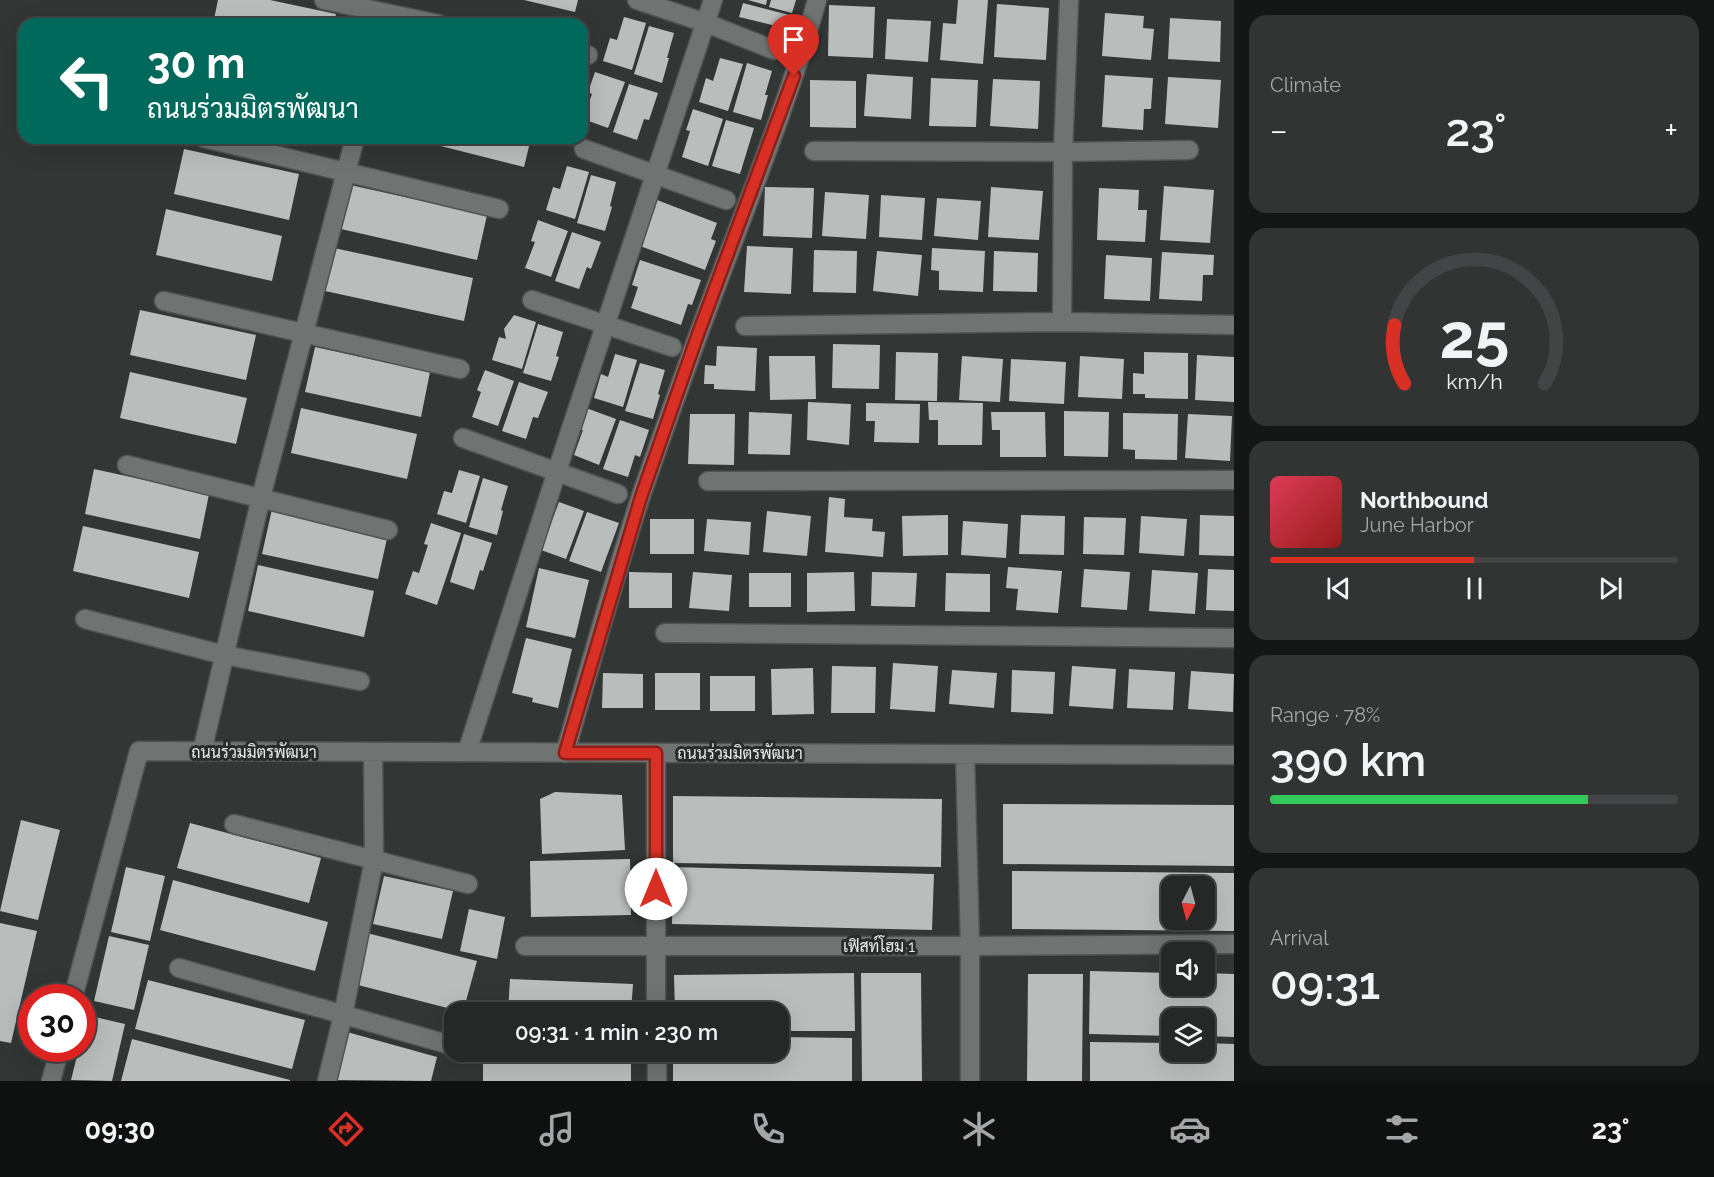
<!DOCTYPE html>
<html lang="en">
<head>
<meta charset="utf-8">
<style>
  :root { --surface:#262828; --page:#323434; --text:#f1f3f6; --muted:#a4a6a8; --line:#424445; --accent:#d93025 }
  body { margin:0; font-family:Raleway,Sarabun,sans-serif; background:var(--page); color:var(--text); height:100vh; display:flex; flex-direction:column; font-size:22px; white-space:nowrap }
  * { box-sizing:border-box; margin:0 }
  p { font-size:20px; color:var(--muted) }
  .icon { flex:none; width:33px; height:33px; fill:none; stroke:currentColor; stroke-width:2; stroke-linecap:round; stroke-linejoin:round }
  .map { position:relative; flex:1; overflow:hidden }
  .sheet { display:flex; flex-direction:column; gap:15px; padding:15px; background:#151616; width:480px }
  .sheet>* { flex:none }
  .hud { position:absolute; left:18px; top:18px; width:570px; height:126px; border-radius:18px; box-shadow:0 6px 24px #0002,0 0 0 2px var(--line); background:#00695c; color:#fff; overflow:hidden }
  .needle { width:39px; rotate:186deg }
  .tools { position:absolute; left:1161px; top:876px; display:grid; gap:12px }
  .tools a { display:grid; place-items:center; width:54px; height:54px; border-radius:12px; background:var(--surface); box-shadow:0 6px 24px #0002,0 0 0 2px var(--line); font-size:30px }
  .speed { position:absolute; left:18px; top:984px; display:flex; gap:12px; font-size:30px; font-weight:700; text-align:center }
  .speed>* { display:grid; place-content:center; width:78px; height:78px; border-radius:50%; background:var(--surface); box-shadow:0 6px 24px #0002,0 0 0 2px var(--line); line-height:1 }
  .speed .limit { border:9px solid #d22; background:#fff; color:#111 }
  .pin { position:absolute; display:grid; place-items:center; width:51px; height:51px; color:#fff; margin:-62px -26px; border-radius:50% 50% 50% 0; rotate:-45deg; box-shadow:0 0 6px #0007 }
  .pin .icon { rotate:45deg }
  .me { position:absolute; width:66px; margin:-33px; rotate:0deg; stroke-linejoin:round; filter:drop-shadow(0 0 4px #0008) }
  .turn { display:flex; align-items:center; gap:21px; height:126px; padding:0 30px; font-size:27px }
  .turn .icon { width:78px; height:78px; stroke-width:2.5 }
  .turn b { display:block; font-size:42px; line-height:51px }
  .big { font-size:45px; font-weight:600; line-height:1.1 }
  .sheet .card { flex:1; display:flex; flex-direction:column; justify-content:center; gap:9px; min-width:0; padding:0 21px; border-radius:18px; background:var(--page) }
  .sheet .dial { align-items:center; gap:0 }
  .dial svg { height:156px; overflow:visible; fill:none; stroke:var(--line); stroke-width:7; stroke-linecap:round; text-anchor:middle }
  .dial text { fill:var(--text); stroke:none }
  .song { display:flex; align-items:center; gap:18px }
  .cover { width:72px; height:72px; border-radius:9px; background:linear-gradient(135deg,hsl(350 70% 55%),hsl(0 70% 35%)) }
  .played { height:6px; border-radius:3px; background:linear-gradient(90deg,var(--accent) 50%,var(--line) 50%) }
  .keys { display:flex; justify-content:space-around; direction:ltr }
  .heat { display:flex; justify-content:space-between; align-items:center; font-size:33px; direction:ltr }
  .charge { height:9px; border-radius:4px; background:linear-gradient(90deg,#34c759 78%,var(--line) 0) }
  .trip { position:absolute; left:444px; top:1002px; width:345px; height:60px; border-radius:18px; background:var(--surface); box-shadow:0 6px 24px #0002,0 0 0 2px var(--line); font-weight:600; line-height:60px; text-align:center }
  .tab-bar { display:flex; height:96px; justify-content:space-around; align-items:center; background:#0f1010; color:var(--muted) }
  .tab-bar .icon { width:42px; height:42px }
  .tab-bar .on { color:var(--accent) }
  .tab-bar b { font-size:27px; color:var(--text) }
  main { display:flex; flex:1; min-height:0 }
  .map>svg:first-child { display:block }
  .building { fill:#b9bebc; fill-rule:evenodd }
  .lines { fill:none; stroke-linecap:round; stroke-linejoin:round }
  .minor-casing { stroke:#505352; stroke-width:21 }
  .minor { stroke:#6f7472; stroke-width:18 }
  .route-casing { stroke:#8d1f18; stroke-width:15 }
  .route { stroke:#d93025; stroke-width:10 }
  .labels { text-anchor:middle; stroke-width:6; stroke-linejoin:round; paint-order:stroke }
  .street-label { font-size:16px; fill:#e8ebea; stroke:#282c2b }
</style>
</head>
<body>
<main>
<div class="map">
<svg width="1234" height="1081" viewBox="0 0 1234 1081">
  <rect width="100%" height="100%" fill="#323635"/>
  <path class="building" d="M218,0H270L336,14L334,24H213Z
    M524,0H578L575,12Z
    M748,0H767L766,5Z
    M771,0H796L792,13L769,7Z
    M958,0H988L983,64L940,60L943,23L956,24Z
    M743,3L797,17L789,47L776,44L780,27L739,17Z
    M997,4L1049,8L1046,60L994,57Z
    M829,5L875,7L873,58L828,56Z
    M1105,13L1144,16L1143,28L1154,29L1151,60L1102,56Z
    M624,17L646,23L632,70L603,61L610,38L617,40Z
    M1170,18L1221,21L1220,62L1168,59Z
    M887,19L931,21L928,62L885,59Z
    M649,26L674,33L667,58H669L662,83L634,74Z
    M720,58L743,64L728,111L699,102L706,78L713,81Z
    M747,63L772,71L765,95H768L761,120L733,112Z
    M595,72L625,82L608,128L583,119L592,94L588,92Z
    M867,74L913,77L911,119L864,116Z
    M1105,75L1153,78L1151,109H1144L1143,130L1102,127Z
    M1168,77L1221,80L1218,128L1165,124Z
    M931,78L978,80L976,127L929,126Z
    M993,79L1040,81L1038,129L990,126Z
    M810,80L856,81V128L810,127Z
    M629,84L658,93L649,120L644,119L637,140L613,132Z
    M693,109L723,119L708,166L682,157L690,131L686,130Z
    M726,120L754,128L740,174L712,166Z
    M409,138H531L524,167Z
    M184,149L299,174L289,220L174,194Z
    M567,166L589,172L575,219L546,210L553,187L560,189Z
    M591,175L616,182L610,206L612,207L605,231L577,223Z
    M350,185L487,215L477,260L341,229Z
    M1164,186L1214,190L1210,243L1160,240Z
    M765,187L814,188L812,238L763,236Z
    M991,187L1043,191L1039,240L988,237Z
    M1099,188L1139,190L1138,210H1147L1145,242L1097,240Z
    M825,192L869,195L866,239L822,236Z
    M881,195L925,198L922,240L879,237Z
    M937,198L981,201L978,240L934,236Z
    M657,200L717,223L711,239L716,241L705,270L640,246Z
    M166,209L282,236L272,281L156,255Z
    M538,220L568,231L551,277L525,268L535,242L531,241Z
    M572,232L601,242L591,269L587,267L579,289L555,281Z
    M747,246L793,248L791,294L744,292Z
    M334,248L473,278L464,321L325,291Z
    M932,248L985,251L983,292L939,290V271L931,270Z
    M814,250L857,251L856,293L813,292Z
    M877,251L922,255L918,296L873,291Z
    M994,251L1038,253L1037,292L993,291Z
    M1162,252L1214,255L1213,275H1203L1202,301L1159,299Z
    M1106,255L1152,258L1150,301L1104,299Z
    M640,260L701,280L692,305L688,304L681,325L631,308L638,287L632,285Z
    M140,310L256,335L246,380L130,355Z
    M514,315L536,322L522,369L492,360L499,337L506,339L504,329Z
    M538,324L563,332L556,356L559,357L551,381L523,373Z
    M833,344L880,345L879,389L832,388Z
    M717,346L757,348L755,391L714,389V384H704L705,365L716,366Z
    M315,347L430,372L421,417L305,392Z
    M896,352L938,353L937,401L895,400Z
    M1144,352L1188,353V399L1145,398V394H1133V373L1144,374Z
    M615,354L637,360L623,407L594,398L601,374L608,377Z
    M1197,355L1234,357V402L1195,400Z
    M769,356H815L816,399L770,400Z
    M962,356L1003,359L1000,402L959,400Z
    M1080,356L1124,359L1122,399L1078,397Z
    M1011,359L1066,362L1064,404L1009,401Z
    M640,363L665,370L658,394L660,395L653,419L625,411Z
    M485,370L514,381L498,426L472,417L481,392L477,390Z
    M130,372L247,398L236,444L120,418Z
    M519,382L548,392L538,418L533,417L526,439L502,431Z
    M808,402L851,404L849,445L807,440Z
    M928,402L983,403L982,445H938V420H929Z
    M866,403L920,404L919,443L874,442L875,421H866Z
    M301,408L417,434L407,479L291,453Z
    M586,408L616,419L599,465L574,455L583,430L579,429Z
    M1064,411L1109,412L1108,457L1064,456Z
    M749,412L792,414L790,455L748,454Z
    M991,412H1045L1046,457H1000V430H992Z
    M1123,413L1178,414L1177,460L1135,459V450L1123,449Z
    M690,414H735L734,465L688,464Z
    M1188,414L1232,416L1230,461L1185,458Z
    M620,420L649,430L640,457L635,455L628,477L603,469Z
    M94,469L209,494L200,539L85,514Z
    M459,470L480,476L466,523L437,514L444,491L452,493Z
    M483,478L508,486L501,510L503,511L497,535L469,527Z
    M829,497L845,499L844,517L873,519L872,531L885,532L883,557L825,552Z
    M559,502L584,511L566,559L541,550Z
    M272,509L388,534L378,579L262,554Z
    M767,511L811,516L807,556L763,552Z
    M587,512L619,523L601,572L569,561Z
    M948,515V555L903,556L902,516Z
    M1021,515L1065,516L1064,555L1019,554Z
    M1200,515L1234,516V556L1199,555Z
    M1141,516L1187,519L1184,556L1139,553Z
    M1084,517L1126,518L1124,555L1083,554Z
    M650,519H694V554H650Z
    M707,519L751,522L749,555L704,551Z
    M963,521L1008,524L1006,558L961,555Z
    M431,523L461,533L437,605L405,594L413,571L419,573L428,545L424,544Z
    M83,526L199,552L189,598L73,571Z
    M464,534L492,543L483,571L480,570L474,590L450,582Z
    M258,565L374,591L364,637L248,611Z
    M1008,567L1062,571L1058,613L1016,610L1018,589L1006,588Z
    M539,568L589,580L575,638L526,627Z
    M1084,569L1130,572L1127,610L1081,607Z
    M1208,569L1234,570V611L1206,610Z
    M1152,570L1198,573L1195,614L1149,611Z
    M629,572L672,573V608H629Z
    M693,572L732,575L729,611L689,608Z
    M854,572L855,611L807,612V573Z
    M872,572L917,573L915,607L871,606Z
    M749,573H791V607H749Z
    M946,573L990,574V612L945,611Z
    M526,638L572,649L558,708L532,702L533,698L512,693Z
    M893,663L938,666L935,712L890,709Z
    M832,666L876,667L875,713H831Z
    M1072,666L1116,669L1113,709L1069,706Z
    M813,668L814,714L772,715L771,669Z
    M1129,669L1175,672L1173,710L1127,708Z
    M952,670L997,673L994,708L949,704Z
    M1012,670L1055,672L1053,714L1011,712Z
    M1191,671L1234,674L1233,712L1188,709Z
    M603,673L643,674V708H602Z
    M655,673H700V710H655Z
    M710,676H755V711H710Z
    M555,792L622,795L625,850L542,854L540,799Z
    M673,796L942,799L941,867L673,863Z
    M1003,804L1234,805V866L1003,864Z
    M21,820L60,830L38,920L0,911Z
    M190,823L321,858L309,903L177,868Z
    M630,859L631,915L531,917L530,861Z
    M126,867L165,876L150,941L111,932Z
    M673,867L934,874L932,930L672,924Z
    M1012,871L1234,873V931L1012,929ZM1172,886H1204V920H1172Z
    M384,876L453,891L442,939L373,924Z
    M173,880L328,922L315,971L160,930Z
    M469,909L505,917L497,959L460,951Z
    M0,923L37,931L11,1043L0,1041Z
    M367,933L477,961L463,1012L354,984Z
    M109,936L149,945L134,1010L94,1001Z
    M1090,971L1172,973V986H1204V973L1234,974V1037L1204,1036V1018H1172V1036L1089,1034Z
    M854,973L855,1031H778V1012H675L674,975Z
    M861,973H921L922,1081H862Z
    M1028,974H1083L1082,1081H1027Z
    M510,979L633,984L631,1012H508Z
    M148,980L305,1020L292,1069L135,1029Z
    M86,1015L125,1024L112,1081L71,1080L79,1048H82V1032Z
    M347,1032L437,1057L431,1081L334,1080Z
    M778,1037L852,1038V1081H673V1052H778Z
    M132,1039L290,1080V1081H121Z
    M1090,1042L1172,1043V1052H1204V1043L1234,1044V1081H1090Z
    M483,1052H631V1081H483Z"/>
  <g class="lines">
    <g class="minor-casing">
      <path id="minor" d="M324,0L438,24
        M637,0L706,23L774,50
        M582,54L588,55
        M204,138L499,209
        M584,149L726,200
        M814,151L1063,152L1189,150
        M532,300L672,347
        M164,301L460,369
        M1062,322L1063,152L1069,0
        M745,326L1062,322L1234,325
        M463,438L618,494
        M127,465L388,530
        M708,481L1234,480
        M85,619L224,655L360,681
        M665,633L1234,638
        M202,752L261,497L355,138
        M467,752L557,471L713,0
        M565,753C590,667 613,581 641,496C657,449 674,402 691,355C733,237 783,121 817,0
        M656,753V1012
        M965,754L970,946V1081
        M234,824L468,884
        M525,946H970L1234,944
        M179,968L454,1046
        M73,998L139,751L1234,755
        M657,1052V1081
        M51,1081L60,1048
        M327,1081L343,1015L374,860L373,752"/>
    </g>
    <use href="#minor" class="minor"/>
  </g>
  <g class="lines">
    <g class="route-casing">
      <path id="route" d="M656,889V753H565L641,497L698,334L794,76"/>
    </g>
    <use href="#route" class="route"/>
  </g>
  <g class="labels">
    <g class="street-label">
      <text x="254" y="758">ถนนร่วมมิตรพัฒนา</text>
      <text x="740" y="759">ถนนร่วมมิตรพัฒนา</text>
      <text x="879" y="952">เฟิสท์โฮม 1</text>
    </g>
  </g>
</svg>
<div class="tools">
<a><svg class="needle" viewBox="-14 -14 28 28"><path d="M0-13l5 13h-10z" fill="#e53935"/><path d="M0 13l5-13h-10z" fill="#a4a6a8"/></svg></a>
<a><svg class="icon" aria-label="sound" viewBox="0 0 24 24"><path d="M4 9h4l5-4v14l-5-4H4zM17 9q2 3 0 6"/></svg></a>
<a><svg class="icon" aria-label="layers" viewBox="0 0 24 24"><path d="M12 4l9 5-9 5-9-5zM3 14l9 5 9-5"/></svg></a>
</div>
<div class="speed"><div class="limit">30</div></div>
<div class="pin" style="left:794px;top:76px;background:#d93025"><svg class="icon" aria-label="arrive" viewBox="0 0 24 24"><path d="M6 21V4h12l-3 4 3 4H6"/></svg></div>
<svg class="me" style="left:656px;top:889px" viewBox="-20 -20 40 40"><circle r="19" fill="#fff"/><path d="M0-13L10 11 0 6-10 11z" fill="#d93025"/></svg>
<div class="trip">09:31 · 1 min · 230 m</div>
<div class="hud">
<div class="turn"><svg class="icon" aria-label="left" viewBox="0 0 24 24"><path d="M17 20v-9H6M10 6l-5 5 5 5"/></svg><div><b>30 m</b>ถนนร่วมมิตรพัฒนา</div></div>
</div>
</div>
<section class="sheet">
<div class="card"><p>Climate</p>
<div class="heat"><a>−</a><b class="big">23°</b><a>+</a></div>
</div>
<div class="card dial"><svg viewBox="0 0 100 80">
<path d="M14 69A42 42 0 1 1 86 69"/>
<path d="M14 69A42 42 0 0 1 9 39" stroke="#d93025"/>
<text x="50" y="56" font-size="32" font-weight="700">25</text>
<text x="50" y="72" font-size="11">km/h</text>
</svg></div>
<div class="card">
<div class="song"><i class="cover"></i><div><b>Northbound</b><p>June Harbor</p></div></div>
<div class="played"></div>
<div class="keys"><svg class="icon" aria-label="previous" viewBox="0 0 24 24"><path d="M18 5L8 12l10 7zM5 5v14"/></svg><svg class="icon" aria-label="pause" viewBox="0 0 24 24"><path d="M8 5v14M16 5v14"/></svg><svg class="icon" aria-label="next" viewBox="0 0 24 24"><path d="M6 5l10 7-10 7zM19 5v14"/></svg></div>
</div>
<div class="card"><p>Range · 78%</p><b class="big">390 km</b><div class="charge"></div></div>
<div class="card"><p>Arrival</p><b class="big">09:31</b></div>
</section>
</main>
<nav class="tab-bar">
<b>09:30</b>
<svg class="icon on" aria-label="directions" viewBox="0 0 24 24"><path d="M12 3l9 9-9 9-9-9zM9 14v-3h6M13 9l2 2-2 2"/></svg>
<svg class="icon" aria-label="music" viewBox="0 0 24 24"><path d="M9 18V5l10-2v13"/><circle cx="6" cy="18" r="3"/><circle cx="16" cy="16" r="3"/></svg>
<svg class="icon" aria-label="phone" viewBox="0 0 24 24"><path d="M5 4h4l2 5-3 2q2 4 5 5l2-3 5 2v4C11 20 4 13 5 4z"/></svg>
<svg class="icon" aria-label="climate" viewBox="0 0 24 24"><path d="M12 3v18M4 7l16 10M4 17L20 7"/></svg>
<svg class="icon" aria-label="car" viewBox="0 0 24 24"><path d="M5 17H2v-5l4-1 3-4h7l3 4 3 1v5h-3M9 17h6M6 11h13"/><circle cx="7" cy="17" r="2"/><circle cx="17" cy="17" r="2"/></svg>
<svg class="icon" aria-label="filters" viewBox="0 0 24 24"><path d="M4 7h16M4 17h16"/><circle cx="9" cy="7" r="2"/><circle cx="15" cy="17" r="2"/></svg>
<b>23°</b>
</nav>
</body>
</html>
